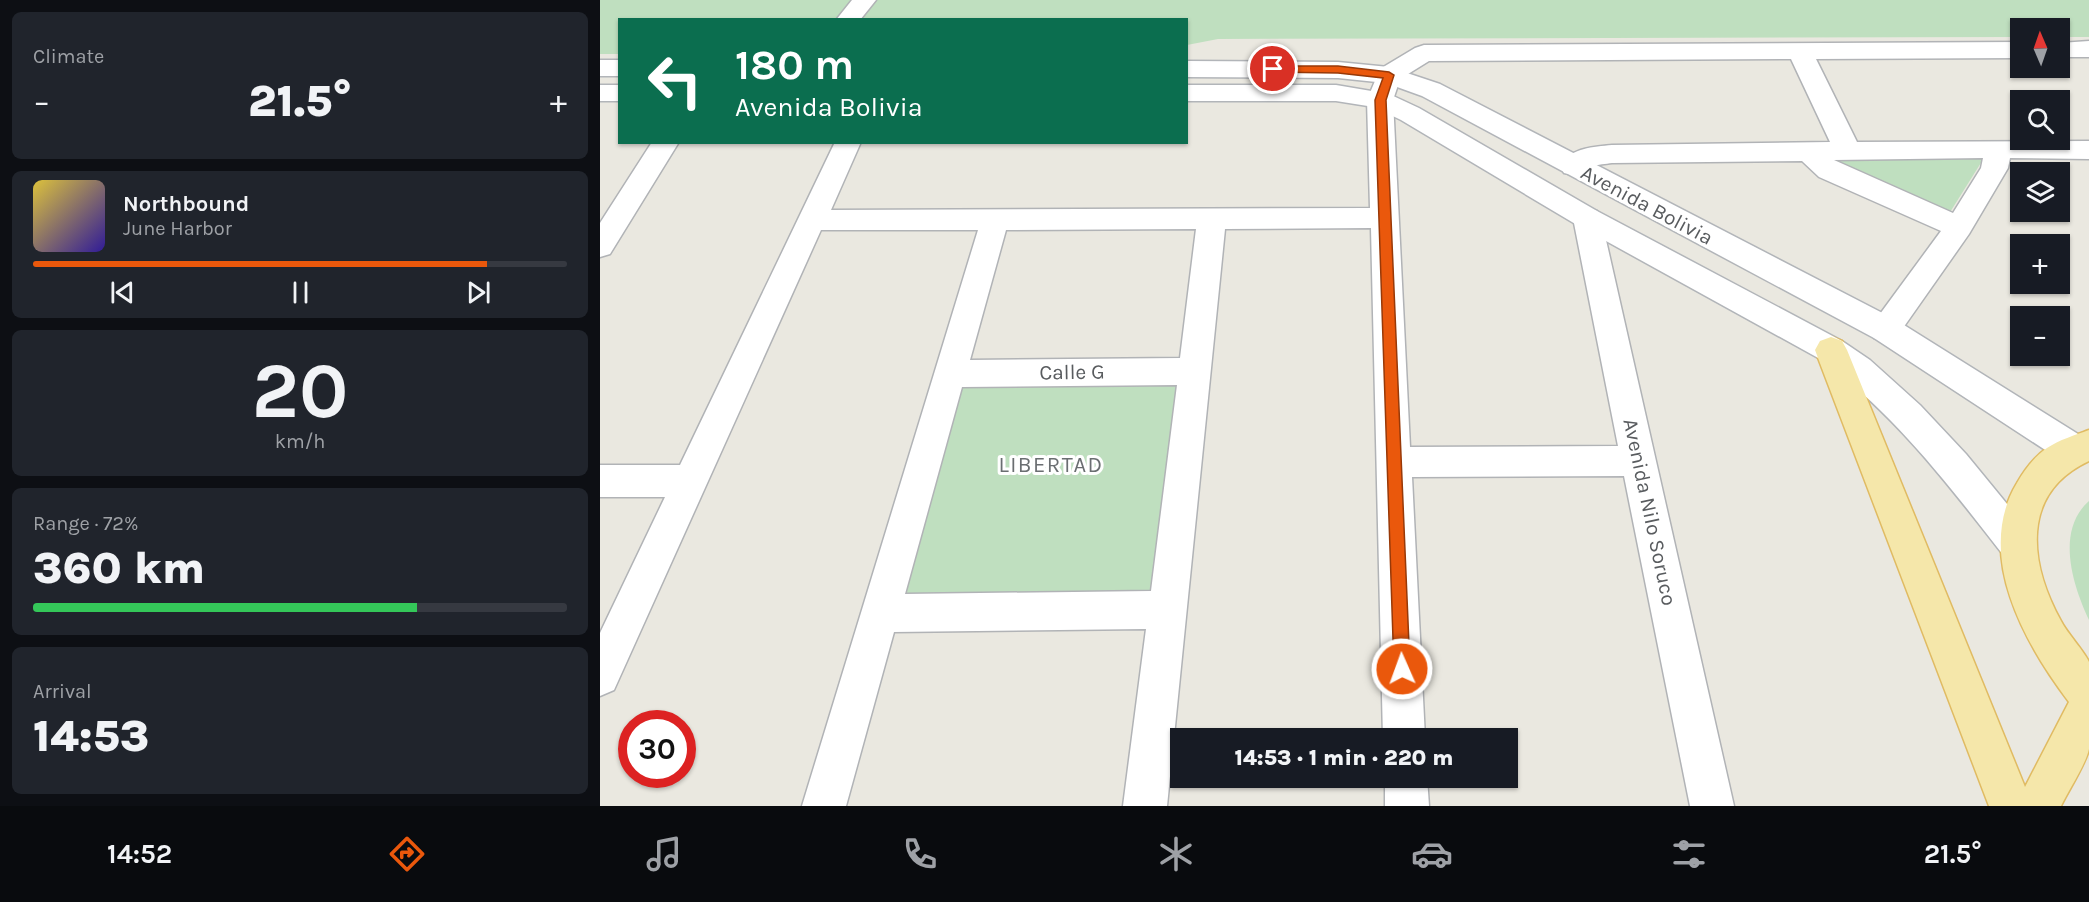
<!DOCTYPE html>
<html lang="en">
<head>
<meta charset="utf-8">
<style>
  :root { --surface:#171b24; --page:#20242c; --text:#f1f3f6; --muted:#9ea1a6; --line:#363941; --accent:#ea580c }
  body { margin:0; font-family:Karla,sans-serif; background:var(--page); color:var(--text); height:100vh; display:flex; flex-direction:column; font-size:22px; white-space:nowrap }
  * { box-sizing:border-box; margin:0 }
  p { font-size:20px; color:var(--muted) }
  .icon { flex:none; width:33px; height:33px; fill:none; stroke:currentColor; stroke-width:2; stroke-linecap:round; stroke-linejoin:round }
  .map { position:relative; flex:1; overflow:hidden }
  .drawer { display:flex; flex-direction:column; gap:12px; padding:12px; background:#0d0f14; width:600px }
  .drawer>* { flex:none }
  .hud { position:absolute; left:18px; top:18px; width:570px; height:126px; border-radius:0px; box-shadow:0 2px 4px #0004; background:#0b6e4f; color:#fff; overflow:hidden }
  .needle { width:39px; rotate:358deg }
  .tools { position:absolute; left:1410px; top:18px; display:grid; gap:12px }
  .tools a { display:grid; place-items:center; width:60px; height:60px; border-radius:0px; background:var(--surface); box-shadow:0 2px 4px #0004; font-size:30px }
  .speed { position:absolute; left:18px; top:710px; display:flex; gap:12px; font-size:30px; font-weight:700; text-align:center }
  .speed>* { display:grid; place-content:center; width:78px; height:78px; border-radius:50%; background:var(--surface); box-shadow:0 2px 4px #0004; line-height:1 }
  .speed .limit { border:9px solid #d22; background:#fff; color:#111 }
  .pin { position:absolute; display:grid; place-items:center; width:51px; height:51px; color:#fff; margin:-26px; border:3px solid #fff; border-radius:50%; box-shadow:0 2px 6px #0007 }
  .me { position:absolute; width:66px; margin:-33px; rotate:358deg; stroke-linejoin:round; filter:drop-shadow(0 0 4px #0008) }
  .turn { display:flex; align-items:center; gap:21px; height:126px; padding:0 18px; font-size:27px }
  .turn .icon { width:78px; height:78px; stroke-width:2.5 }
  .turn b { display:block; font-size:42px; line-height:51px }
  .big { font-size:45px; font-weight:800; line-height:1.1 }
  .drawer .card { flex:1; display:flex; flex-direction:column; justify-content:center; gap:9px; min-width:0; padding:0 21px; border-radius:9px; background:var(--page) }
  .drawer .dial { align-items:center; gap:0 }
  .dial b { font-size:78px; line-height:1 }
  .song { display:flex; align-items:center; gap:18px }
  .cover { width:72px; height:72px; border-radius:9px; background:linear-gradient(135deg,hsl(50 70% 55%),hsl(250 70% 35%)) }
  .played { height:6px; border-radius:3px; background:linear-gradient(90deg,var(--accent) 85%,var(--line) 85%) }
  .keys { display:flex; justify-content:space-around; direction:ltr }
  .heat { display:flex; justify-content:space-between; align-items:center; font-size:33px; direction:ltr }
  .charge { height:9px; border-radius:4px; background:linear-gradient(90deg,#34c759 72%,var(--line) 0) }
  .trip { position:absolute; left:570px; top:728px; width:348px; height:60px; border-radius:0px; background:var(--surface); box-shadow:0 2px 4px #0004; font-weight:800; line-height:60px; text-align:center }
  .dock { display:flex; height:96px; justify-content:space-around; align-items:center; background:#090b0e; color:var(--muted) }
  .dock .icon { width:42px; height:42px }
  .dock .active { color:var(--accent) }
  .dock b { font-size:27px; color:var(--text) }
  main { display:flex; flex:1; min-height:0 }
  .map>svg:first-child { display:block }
  .green { fill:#bfdfbf }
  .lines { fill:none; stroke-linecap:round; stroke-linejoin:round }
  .street-casing { stroke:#b1b3b6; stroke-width:3 }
  .secondary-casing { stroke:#b2b5b9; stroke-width:3 }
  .primary-casing { stroke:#e0bb63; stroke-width:3 }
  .street { fill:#fff; fill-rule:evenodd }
  .secondary { fill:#fff; fill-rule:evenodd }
  .primary { fill:#f5e7aa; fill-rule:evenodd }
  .route { fill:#ea580c; stroke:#983908; stroke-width:1.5 }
  .labels { text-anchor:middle; stroke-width:6; stroke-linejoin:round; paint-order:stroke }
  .street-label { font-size:21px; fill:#595c5f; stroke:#fff }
  .neighbourhood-label { font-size:22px; letter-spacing:1.5px; fill:#6a6e71; stroke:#fff }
</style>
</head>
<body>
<main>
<section class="drawer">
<div class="card"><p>Climate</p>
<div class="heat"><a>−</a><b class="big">21.5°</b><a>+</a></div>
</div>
<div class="card">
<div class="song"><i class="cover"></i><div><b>Northbound</b><p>June Harbor</p></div></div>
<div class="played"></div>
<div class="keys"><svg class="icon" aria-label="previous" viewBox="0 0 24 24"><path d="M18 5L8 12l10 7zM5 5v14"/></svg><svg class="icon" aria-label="pause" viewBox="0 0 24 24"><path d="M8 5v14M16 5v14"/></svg><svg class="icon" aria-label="next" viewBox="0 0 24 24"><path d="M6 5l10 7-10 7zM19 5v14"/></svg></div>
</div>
<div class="card dial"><b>20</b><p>km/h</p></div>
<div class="card"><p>Range · 72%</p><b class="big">360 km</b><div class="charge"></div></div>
<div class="card"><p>Arrival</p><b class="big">14:53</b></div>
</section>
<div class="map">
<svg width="1489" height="806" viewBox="0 0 1489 806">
  <rect width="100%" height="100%" fill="#eae8e0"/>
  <path class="green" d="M0,0H1489V37H1460V28H1420V37L618,39L587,45L586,20H20L19,54H0Z
    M1384,158L1347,217L1230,161Z
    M579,380L553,598L294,599L357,381Z
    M1489,501V620C1473,586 1455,531 1489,501Z"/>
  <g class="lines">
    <g class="street-casing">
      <path id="street" d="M252,0H276L260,20H236Z
        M1489,41V57H1460V43Z
        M1420,42V58L1216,59L1257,142L1489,141V159L1410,158L1408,168L1369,234L1296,338L1285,341L1274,338L1269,329L1341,231L1219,177L1202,161L1012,163C1006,164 998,164 992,167C981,172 977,176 964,173L960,166C972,147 993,147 1012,145L1230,142L1191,59L829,61L800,79L793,100L810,447L1018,446L973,218L977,211L987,208L997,211L1001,218L1134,806H1090L1024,476L812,477L825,738H783L771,228L625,229L567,806H523L546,629L294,632L246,806H202L378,230H221L14,690L0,696V633L65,497H0V465H80L235,142H261L231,210L770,208L767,100L780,69L815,48L824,45ZM1383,158L1381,168L1353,213L1234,160ZM596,229L580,358L370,360L406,230ZM577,385L551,591L305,594L362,387Z
        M52,142H79L10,254L0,257V223Z
        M785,777H827L829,806H785Z"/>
    </g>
    <g class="secondary-casing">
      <path id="secondary" d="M0,60H20V76H0Z
        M586,61L738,62L789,67L840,84L1296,320L1486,439L1489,446L1486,461L1474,465L1462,461L1274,338L822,96L786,83L738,78L586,77Z
        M0,85H20V101H0Z
        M586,85H736L789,94L819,108L997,211L1242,341L1270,360L1320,405L1366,454L1430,532L1435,544L1430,556L1417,561L1404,556C1348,484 1294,413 1220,359L977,225L801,120L774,107L736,101H586Z"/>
    </g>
    <g class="primary-casing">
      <path id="primary" d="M1231,337L1242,341L1247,350L1425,787L1469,702C1425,644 1374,554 1417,483C1425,469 1434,457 1447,448C1459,440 1475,435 1489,430V461C1420,493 1429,563 1461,621C1467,633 1484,651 1489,662C1489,669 1489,741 1489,749C1486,764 1468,791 1461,806H1389L1215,350L1220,341Z"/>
    </g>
    <use href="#street" class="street"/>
    <use href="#secondary" class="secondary"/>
    <use href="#primary" class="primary"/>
  </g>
  <path class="route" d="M673,66H738L789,72L794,75L786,100L810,669L808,675L802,677L796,675L794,669L775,100L783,78L738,73L670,72L668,69Z"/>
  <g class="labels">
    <g class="street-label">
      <text transform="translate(1047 205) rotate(28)" y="7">Avenida Bolivia</text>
      <text transform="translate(472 372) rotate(-1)" y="7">Calle G</text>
      <text transform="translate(1050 512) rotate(78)" y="7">Avenida Nilo Soruco</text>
    </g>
    <g class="neighbourhood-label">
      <text x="451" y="472">LIBERTAD</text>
    </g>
  </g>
</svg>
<div class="tools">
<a><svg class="needle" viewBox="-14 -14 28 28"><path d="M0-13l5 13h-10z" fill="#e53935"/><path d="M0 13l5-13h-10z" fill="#9ea1a6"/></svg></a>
<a><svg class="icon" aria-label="search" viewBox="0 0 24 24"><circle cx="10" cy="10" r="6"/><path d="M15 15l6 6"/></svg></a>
<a><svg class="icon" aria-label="layers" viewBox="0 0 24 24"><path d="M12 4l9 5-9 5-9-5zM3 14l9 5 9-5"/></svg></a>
<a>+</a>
<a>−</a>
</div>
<div class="speed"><div class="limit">30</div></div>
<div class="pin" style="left:673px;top:69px;background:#d93025"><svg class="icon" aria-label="arrive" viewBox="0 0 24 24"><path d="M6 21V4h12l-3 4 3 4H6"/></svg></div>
<svg class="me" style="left:802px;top:669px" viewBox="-20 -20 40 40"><circle r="17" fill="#ea580c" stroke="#fff" stroke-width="3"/><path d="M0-11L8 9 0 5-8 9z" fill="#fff"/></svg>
<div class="trip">14:53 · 1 min · 220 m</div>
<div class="hud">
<div class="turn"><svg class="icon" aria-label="left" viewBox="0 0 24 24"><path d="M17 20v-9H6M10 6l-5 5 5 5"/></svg><div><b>180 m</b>Avenida Bolivia</div></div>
</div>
</div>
</main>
<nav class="dock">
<b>14:52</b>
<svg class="icon active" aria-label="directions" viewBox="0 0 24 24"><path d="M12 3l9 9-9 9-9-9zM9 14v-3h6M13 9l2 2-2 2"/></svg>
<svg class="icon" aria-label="music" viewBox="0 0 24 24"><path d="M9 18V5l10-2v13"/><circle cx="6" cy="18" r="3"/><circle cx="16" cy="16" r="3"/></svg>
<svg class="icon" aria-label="phone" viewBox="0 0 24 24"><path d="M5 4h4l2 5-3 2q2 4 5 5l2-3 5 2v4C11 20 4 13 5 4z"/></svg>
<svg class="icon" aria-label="climate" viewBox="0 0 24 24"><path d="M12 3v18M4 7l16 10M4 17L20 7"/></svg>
<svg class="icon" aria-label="car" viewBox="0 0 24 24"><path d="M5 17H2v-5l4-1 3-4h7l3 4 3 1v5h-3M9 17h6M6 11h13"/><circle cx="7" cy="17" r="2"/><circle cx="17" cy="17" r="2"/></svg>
<svg class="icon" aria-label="filters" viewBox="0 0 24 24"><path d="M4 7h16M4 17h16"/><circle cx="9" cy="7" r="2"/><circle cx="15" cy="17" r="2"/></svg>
<b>21.5°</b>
</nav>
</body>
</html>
